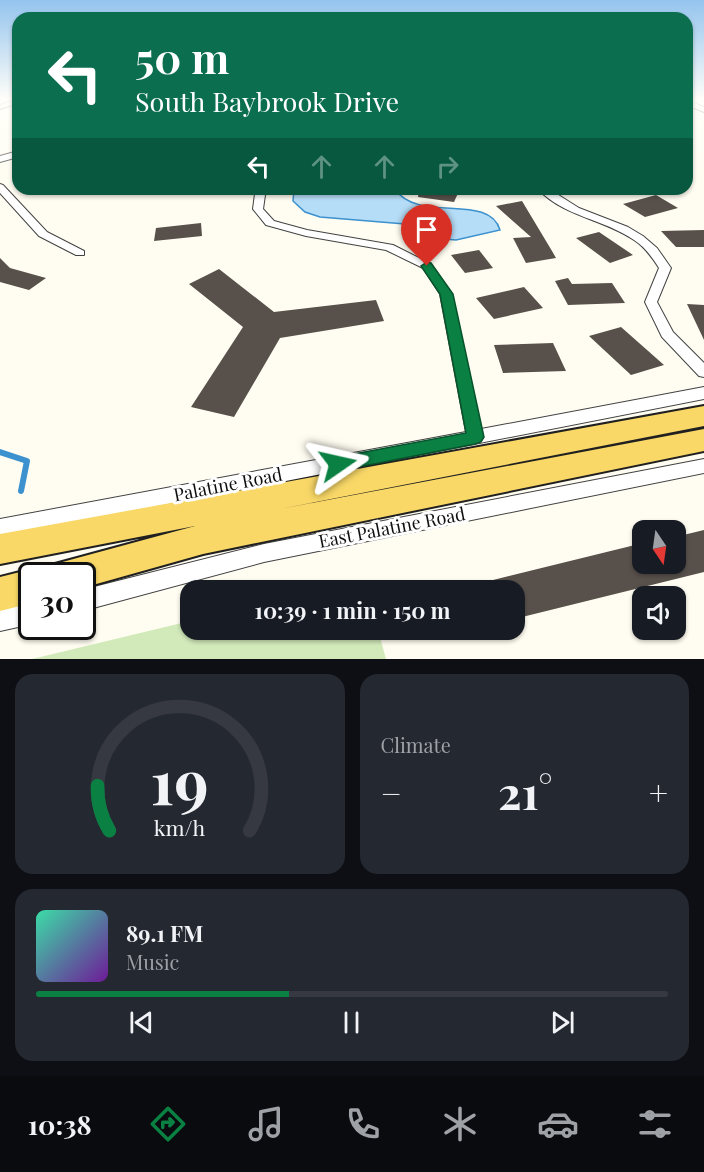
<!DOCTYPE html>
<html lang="en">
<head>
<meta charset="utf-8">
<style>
  :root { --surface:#171b24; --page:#242831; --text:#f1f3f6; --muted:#9ea1a6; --line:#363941; --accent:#0b8043 }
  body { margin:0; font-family:"Playfair Display",serif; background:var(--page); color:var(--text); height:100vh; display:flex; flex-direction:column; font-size:22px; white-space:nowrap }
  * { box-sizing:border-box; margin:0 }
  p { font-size:20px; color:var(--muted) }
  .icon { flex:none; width:33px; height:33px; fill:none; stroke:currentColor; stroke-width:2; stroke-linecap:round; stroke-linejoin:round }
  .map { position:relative; height:659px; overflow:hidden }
  .side { display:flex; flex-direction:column; gap:15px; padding:15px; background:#0d0f14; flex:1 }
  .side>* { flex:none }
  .banner { position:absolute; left:12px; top:12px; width:681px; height:183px; border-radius:18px; box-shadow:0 2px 4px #0004; background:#0b6e4f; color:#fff; overflow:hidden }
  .needle { width:39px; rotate:167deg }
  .buttons { position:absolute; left:632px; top:520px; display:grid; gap:12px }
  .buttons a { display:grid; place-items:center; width:54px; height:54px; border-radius:12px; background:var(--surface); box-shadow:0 2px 4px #0004; font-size:30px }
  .speed { position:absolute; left:18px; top:562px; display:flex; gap:12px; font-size:30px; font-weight:700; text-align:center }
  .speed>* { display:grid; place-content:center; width:78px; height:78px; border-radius:50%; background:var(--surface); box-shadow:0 2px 4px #0004; line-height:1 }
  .speed .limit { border:3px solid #111; border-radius:9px; background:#fff; color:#111 }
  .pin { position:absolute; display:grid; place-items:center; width:51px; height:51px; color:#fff; margin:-62px -26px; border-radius:50% 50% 50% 0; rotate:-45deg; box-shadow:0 0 6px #0007 }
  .pin .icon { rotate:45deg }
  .me { position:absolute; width:66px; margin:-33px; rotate:79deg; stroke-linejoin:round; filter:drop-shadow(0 0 4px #0008) }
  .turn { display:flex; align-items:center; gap:21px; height:126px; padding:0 24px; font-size:27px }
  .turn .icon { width:78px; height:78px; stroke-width:2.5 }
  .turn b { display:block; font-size:42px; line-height:51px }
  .lanes { display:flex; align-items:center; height:57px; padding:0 24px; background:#0003; justify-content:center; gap:30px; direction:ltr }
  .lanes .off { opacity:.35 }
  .big { font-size:45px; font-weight:700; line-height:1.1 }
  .side .card { flex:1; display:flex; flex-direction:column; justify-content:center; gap:9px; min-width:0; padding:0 21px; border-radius:18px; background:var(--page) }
  .side .dial { align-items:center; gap:0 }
  .dial svg { height:156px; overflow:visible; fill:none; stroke:var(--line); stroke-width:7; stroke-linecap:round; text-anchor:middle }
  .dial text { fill:var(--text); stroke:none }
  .song { display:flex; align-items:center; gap:18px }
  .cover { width:72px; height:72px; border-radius:9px; background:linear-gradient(135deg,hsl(160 70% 55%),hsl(280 70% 35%)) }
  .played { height:6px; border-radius:3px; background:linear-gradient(90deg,var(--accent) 40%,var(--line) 40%) }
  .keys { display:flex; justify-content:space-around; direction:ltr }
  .heat { display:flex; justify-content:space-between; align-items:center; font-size:33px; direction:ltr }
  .side .tiles { flex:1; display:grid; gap:15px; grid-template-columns:1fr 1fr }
  .card:last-child { grid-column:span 2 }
  .trip { position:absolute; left:180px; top:580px; width:345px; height:60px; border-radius:18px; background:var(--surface); box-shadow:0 2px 4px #0004; font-weight:700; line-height:60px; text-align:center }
  .tabs { display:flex; height:96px; justify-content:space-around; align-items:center; background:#090b0e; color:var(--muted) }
  .tabs .icon { width:42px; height:42px }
  .tabs .active { color:var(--accent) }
  .tabs b { font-size:27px; color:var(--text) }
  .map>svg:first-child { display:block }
  .green { fill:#d2eaba }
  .water { fill:#b6ddf7; stroke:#3c91cf; stroke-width:1.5 }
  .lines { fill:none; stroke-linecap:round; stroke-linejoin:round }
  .stream { stroke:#3c91cf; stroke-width:6 }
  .building { fill:#58504b }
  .street-casing { stroke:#424242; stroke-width:2 }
  .primary-casing { stroke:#202020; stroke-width:4 }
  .street { fill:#fff; fill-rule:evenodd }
  .primary { fill:#f9d867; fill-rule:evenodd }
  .route { fill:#0b8043; stroke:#07532c; stroke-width:1.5 }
  .labels { text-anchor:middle; stroke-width:6; stroke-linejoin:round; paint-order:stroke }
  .near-street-label { font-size:18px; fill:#0f0f0f; stroke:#fff }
</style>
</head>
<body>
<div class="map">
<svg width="704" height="659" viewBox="0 0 704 659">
  <rect width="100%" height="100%" fill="#fffdf1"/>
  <path class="green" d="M190,621V630H378L386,659H32Z"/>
  <path class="water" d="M294,189H395C418,224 489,192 500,230L456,240L433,238L405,224L320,217L305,212L293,201Z"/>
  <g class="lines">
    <path class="stream" d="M0,452L27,461L21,491"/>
  </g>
  <path class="building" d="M419,189H460L454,202L418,197Z
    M656,195L678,208L645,217L623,204Z
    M522,201L552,251L556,258L526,263L513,238L531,237L496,206Z
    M201,223L202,236L154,241L156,228Z
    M704,230V247H676L661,231Z
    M599,232L633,255L610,263L576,238Z
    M479,250L493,268L465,273L451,255Z
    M0,258L10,268L46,278L29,290L0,282Z
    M219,269L274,312L376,300L384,321L280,338L234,417L191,407L243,327L189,284Z
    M568,278L572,284L612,283L625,303L568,305L555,281Z
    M524,287L543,308L494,319L476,298Z
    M687,304L704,305V340Z
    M621,327L664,365L631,375L589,336Z
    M553,343L566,371L503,373L494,345Z
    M704,530V572L514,619V591H469V586L635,545L642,556V564H675V537Z"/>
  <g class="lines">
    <g class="street-casing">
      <path id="street" d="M18,99V103L0,109V105Z
        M687,100L704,107V112L687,105Z
        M18,151V157L0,162V156Z
        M0,184L3,185L47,232L84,251V255H76L39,236L0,193Z
        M260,189H270L265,195L263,209L274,221L307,230L393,245L431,264L452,294L481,429L704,387V399L0,537V519L466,432L440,294L423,268L386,250L306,236L266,225L253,209L255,194Z
        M538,189H549L579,208L628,227L643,236L657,248L671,268L657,302L673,332L704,363V377L699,376L662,337L645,302L659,268C652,257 645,247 634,240C604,219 564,217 538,189Z
        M704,459V473L264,562L82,611V590L264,544Z
        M32,602V624L0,631V609Z"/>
    </g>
    <g class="primary-casing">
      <path id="primary" d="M704,406V426L280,509L704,429V451L203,554L82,588V576H50L55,564L195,526L0,564V534Z
        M32,569L45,576H32V603L0,611V577Z"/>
    </g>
    <use href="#street" class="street"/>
    <use href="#primary" class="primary"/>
  </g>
  <linearGradient id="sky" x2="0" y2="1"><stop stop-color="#94c4ee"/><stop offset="0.52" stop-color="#fffef9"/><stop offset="1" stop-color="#fffef9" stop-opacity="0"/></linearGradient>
  <rect width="704" height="191" fill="url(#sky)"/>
  <path class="route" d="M427,262L431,263L453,294L484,437L481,442L475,444L338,471L332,469L329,464L332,459L338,457L466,433L440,294L421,266Z"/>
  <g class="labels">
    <g class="near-street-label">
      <text transform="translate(228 485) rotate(-11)" y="6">Palatine Road</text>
      <text transform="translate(392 528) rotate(-11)" y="6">East Palatine Road</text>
    </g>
  </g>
</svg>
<div class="buttons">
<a><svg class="needle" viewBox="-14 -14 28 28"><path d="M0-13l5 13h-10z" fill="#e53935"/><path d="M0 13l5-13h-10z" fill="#9ea1a6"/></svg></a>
<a><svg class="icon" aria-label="sound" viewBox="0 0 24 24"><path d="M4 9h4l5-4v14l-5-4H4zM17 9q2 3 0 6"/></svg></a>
</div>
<div class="speed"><div class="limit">30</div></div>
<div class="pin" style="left:427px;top:266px;background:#d93025"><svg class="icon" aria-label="arrive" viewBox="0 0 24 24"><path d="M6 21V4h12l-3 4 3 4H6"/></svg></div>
<svg class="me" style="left:338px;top:464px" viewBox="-20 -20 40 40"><path d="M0-17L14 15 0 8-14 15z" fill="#0b8043" stroke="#fff" stroke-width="4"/></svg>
<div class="trip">10:39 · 1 min · 150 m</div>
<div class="banner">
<div class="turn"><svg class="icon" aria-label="left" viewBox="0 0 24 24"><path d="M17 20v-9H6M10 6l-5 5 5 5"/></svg><div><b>50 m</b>South Baybrook Drive</div></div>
<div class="lanes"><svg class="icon" aria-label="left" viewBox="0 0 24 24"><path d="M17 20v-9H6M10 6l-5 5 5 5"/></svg><svg class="icon off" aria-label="ahead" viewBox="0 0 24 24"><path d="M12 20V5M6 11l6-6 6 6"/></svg><svg class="icon off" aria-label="ahead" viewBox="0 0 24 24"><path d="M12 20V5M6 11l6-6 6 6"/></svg><svg class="icon off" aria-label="right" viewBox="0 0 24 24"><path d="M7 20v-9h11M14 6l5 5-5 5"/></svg></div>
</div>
</div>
<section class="side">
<div class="tiles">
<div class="card dial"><svg viewBox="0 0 100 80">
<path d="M14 69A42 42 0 1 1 86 69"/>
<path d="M14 69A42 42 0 0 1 8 46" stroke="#0b8043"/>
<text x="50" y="56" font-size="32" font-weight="700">19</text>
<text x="50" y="72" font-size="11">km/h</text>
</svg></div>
<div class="card"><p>Climate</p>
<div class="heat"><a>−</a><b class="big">21°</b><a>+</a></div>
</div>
<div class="card">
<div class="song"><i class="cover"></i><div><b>89.1 FM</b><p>Music</p></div></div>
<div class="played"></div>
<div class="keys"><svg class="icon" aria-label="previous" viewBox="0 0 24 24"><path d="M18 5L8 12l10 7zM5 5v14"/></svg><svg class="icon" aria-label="pause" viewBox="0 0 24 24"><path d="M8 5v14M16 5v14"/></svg><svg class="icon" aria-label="next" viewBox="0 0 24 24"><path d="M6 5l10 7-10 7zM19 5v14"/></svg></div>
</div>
</div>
</section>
<nav class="tabs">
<b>10:38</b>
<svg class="icon active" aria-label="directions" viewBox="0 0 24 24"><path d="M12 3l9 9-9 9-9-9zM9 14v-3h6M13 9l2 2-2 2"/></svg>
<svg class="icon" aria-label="music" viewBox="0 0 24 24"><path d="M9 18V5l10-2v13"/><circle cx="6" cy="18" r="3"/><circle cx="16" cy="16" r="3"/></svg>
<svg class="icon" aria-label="phone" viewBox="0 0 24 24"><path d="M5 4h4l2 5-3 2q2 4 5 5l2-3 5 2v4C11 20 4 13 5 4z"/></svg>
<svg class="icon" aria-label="climate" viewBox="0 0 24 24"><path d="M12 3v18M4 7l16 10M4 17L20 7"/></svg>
<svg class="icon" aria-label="car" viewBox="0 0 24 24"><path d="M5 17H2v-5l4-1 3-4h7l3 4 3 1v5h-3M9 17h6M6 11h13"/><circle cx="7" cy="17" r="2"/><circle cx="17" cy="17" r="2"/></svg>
<svg class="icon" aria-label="filters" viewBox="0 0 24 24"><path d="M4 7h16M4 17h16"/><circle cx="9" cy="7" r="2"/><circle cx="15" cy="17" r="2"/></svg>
</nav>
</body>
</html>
